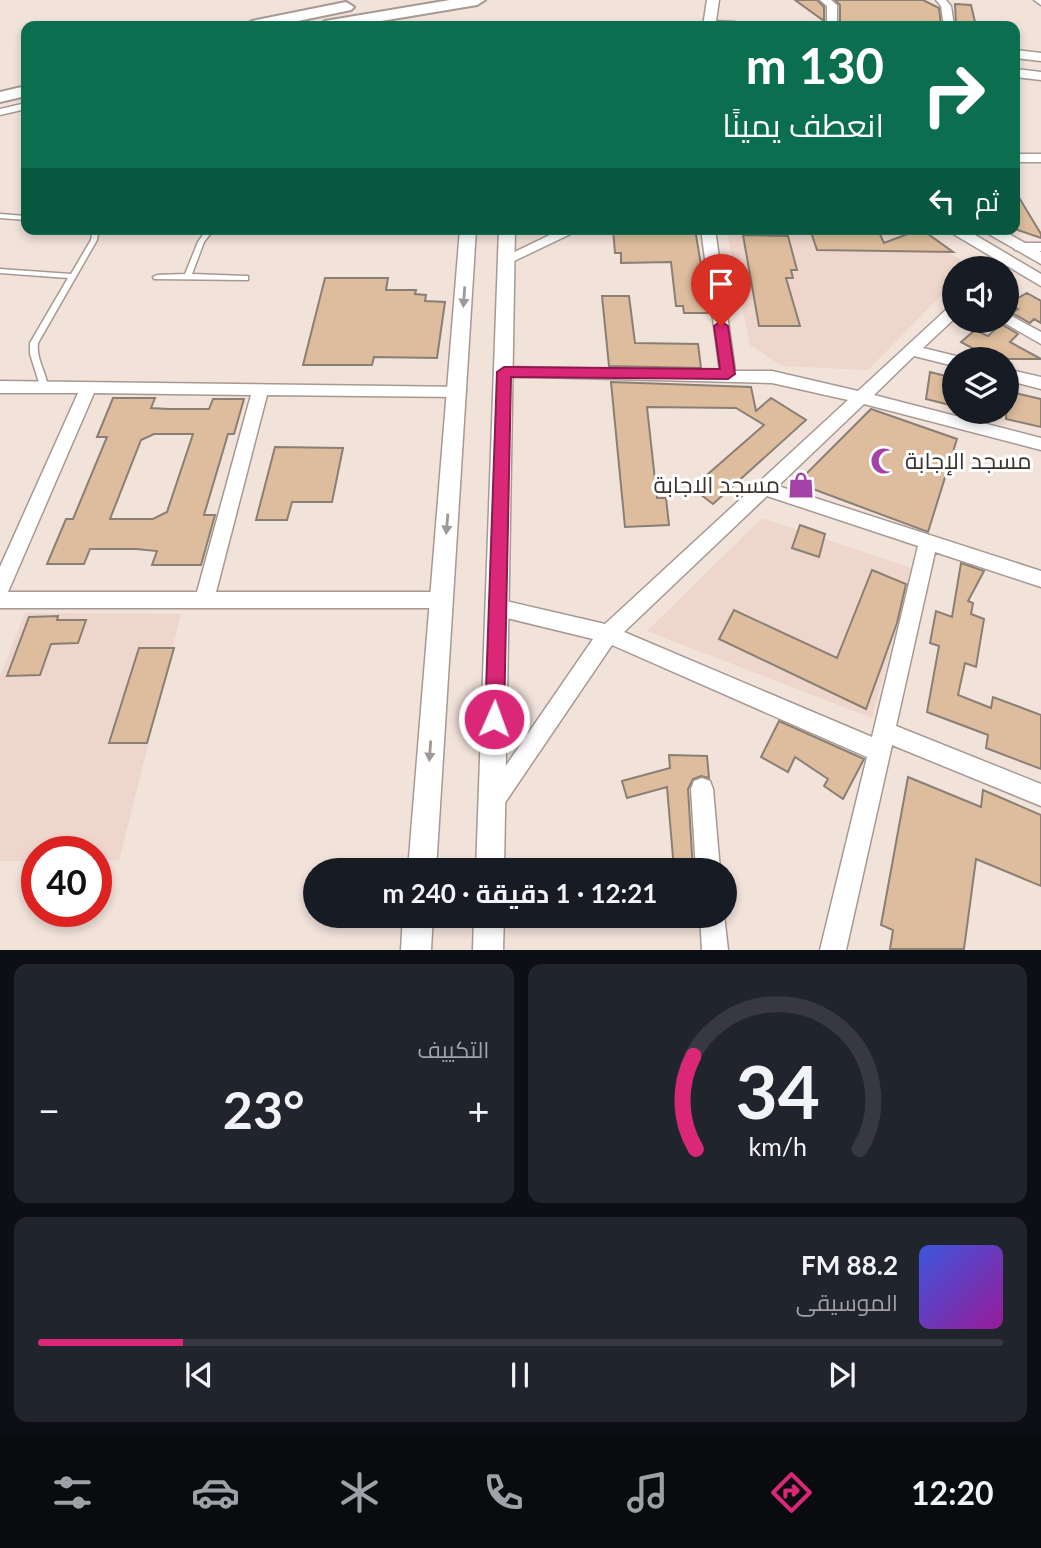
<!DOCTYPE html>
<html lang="ar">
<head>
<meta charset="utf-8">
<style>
  :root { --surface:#171b24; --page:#20242c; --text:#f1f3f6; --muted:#9ea1a6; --line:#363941; --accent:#db2777 }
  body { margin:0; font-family:Lato,Cairo,sans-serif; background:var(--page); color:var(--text); direction:rtl; height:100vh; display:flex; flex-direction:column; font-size:26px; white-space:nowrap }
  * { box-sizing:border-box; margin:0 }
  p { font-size:23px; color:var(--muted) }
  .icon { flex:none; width:38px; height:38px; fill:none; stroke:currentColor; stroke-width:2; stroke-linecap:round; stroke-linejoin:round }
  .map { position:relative; height:950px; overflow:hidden; direction:ltr }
  .panel { display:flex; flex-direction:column; gap:14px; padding:14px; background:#0d0f14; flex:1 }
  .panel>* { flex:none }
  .guide { position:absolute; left:21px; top:21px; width:999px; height:214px; border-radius:14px; box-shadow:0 4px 10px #0003; direction:rtl; background:#0b6e4f; color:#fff; overflow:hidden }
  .fabs { position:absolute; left:942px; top:256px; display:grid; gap:14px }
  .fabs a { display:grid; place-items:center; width:77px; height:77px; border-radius:50%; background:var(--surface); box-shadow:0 4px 10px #0003; font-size:35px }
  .speed { position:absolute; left:21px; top:836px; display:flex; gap:14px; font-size:35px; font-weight:700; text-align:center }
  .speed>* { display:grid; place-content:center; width:91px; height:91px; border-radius:50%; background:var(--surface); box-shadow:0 4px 10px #0003; line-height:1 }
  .speed .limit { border:10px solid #d22; background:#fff; color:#111 }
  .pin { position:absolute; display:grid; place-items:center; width:60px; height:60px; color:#fff; margin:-72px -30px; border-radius:50% 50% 50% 0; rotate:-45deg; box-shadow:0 0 7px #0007 }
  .pin .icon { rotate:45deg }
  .me { position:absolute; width:77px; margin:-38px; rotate:2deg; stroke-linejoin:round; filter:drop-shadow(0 0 5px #0008) }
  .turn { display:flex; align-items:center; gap:24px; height:147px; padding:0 21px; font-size:32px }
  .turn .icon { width:91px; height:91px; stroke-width:2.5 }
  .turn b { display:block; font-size:49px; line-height:60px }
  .then { display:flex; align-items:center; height:66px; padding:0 21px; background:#0003; gap:14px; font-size:26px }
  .big { font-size:52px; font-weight:700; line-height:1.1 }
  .panel .tile { flex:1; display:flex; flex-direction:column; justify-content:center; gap:10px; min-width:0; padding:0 24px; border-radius:14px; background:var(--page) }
  .panel .dial { align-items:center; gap:0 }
  .dial svg { height:182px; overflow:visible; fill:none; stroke:var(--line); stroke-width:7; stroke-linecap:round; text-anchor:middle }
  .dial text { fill:var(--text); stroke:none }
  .song { display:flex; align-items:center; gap:21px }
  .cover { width:84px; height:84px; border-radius:10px; background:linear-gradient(135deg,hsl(230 70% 55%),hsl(300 70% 35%)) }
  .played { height:7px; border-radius:4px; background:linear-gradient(90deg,var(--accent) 15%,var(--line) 15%) }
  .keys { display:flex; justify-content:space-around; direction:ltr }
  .heat { display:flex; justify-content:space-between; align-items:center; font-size:38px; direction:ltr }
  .panel .tiles { flex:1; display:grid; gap:14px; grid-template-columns:1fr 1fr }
  .tile:last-child { grid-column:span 2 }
  .trip { position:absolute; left:303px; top:858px; width:434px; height:70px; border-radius:35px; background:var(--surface); box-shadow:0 4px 10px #0003; font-weight:700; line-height:70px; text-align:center; direction:rtl }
  .tab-bar { display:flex; height:112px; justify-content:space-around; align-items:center; background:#090b0e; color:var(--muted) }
  .tab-bar .icon { width:49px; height:49px }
  .tab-bar .selected { color:var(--accent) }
  .tab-bar b { font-size:32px; color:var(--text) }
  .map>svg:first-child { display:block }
  .education { fill:#eed6cc }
  .building { fill:#ddbd9d; stroke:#8a7f75; stroke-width:2; fill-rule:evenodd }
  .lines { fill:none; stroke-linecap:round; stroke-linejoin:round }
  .service-casing { stroke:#a79992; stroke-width:3 }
  .minor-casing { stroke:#a79992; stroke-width:3 }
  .tertiary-casing { stroke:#a79992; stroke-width:3 }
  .trunk-casing { stroke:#a79992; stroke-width:4 }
  .service { fill:#fff; fill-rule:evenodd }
  .minor { fill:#fff; fill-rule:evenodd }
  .tertiary { fill:#fff; fill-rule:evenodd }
  .trunk { fill:#fff; fill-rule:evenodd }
  .oneway { fill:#9c9998 }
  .route { fill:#db2777; stroke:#8e194d; stroke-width:2 }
  .labels { text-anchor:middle; stroke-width:6; stroke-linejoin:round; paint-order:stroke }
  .poi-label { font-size:23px; fill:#393330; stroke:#fff; text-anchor:start }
</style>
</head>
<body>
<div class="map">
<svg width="1041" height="950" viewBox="0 0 1041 950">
  <rect width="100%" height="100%" fill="#f1e2da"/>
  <path class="education" d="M727,232L917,234L970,265L954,268V282L868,370L782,366L750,345Z
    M762,518L912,568L872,718L647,631Z
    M25,613L181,614L119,860H96V852H37V861H0V677Z"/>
  <path class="building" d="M795,0H817L824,7V21Z
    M835,0H923L939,8L941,26H840V5Z
    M955,4L971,5L976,26H956Z
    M1015,191L1041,234V238L1015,229Z
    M613,229H695L709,313H684L683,306H676L671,262L621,263V253H615Z
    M810,229L878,230L884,243L921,229L953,252L817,250Z
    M743,235L788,236L797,270H791L793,278H786L800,326H759Z
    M325,278H388L386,290H416L415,294L426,295L425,301L445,302L437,358L374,357L372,365H303Z
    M1027,293L1041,301V323L1034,319L1030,323L1012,313L1018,309L1009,303Z
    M602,296H629L635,343L698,344L701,368L609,366Z
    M1001,324L1018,334L1010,342L1041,359H1008L1000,354L992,359L961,342L975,330L988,336Z
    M930,372L954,378V406L926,399Z
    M611,382L751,387L756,411L771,398L806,420L713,504L692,488L764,425L736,408L647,407L657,498H666L669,525L625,527Z
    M1006,391L1041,399V427L1006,419Z
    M113,398H155L151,408L169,409H209L213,399H244L234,434H228L204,515H215L201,565H152L157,551L136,549H90L84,564H47L66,519H73L107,437H97ZM154,434H193L167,512L153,519H110L141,440Z
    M871,409L957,439L928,532L797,483Z
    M275,447L343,448L332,502H292L287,520H256Z
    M800,525L825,534L819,557L792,548Z
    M961,563L984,571L968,601L973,603L971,614L984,619L976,667L965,663L958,695L991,708L993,697L1041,715V769L986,748L988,735L927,712L939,646L930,643L936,611L952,617Z
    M872,570L906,584L897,623L866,709L719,639L734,610L837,658Z
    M58,616L57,620H86L78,643L51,644L40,675L7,676L29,617Z
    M139,648H174L147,743H109Z
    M779,721L864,759L843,799L824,786L828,779L795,757L788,772L761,757Z
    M669,755L707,756L709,778L701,776L693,779L688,789L693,870L674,869L667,787L627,798L622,781L670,768Z
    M908,777L981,807L983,790L1041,815V886L976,859L964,949H890L893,930L881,925Z"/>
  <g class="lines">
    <g class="service-casing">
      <path id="service" d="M0,214L26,216V220L0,218Z
        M93,229H99L97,240L38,343C36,359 46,372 48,387L47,389H41L30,354V343L68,278L0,273V269L71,274L91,240Z
        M207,229H214L204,242L192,274L245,276H248V280L154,279L153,277L157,275L185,274L198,242Z"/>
    </g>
    <g class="minor-casing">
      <path id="minor" d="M820,0H831L837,5V26H827V6Z
        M936,0H946L951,6L954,26H944L941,6Z
        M1034,0H1041V5Z
        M26,103V109L0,115V109Z
        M1015,154H1041V162H1015Z
        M562,229H581L512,262H502L500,259Z
        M701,229H715L735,371H772L858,391L949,307L954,305V319L923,348L960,357L954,359V366L914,356L874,395L1041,438V450L864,404L778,486L1041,571V587L935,552L896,726L1041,784V806L892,745L846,950H820L867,757L612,645L500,810L492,813L484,810L481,802L593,639L490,614L487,608L490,602L497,599L605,624L848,400L772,383L498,376L496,372L498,368L504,367L720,371ZM767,496L918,546L872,737L624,632Z
        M1020,243H1041V251L1015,250V244Z
        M1006,313L1041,332V344L1001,321L1006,320Z
        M1006,369L1041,377V389L1006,380Z
        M0,381L464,387L466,391L464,395L458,397L267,395L216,592H441L448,594L451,600L448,606L441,608H0V567L78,393H0ZM94,393L251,395L197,592H8Z
        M702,778L710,781L713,789L720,870H696L691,789L694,781Z
        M700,915H724L728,950H702Z"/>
    </g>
    <g class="tertiary-casing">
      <path id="tertiary" d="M707,0H719L716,21L735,22L741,26H703Z
        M1015,50L1041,53V61L1015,58Z
        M1015,69L1041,72V80L1015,77Z
        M460,229H476L436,870H408Z
        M499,229H515L504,870H476Z
        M945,229H965L1041,274V286Z
        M980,229H1000L1041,252V264Z
        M403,915H433L431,950H401Z
        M474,915H504L503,950H473Z"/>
    </g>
    <g class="trunk-casing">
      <path id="trunk" d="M450,0H485L477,5L351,26H317L325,21Z
        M346,2L354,7L351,10L274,26H244L252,21Z
        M26,86V96L0,102V92Z"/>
    </g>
    <use href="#service" class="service"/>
    <use href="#minor" class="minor"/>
    <use href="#tertiary" class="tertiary"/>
    <use href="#trunk" class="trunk"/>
  </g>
  <defs><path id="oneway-solid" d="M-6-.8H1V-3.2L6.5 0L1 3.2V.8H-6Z" transform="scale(1.75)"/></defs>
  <g class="oneway">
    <use href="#oneway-solid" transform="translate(464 297) rotate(94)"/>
    <use href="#oneway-solid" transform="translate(447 524) rotate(95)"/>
    <use href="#oneway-solid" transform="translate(430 751) rotate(94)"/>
  </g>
  <path class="route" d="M721,321L728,326L735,374L728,379L511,377L504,719L501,725L494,728L487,725L485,719L497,372L504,367L720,369L714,326Z"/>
  <defs>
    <g id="mosque-bare" transform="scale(2.1)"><path d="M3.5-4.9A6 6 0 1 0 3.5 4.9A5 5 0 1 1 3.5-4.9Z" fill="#a542a8" stroke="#fff" stroke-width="2.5" paint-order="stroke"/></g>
    <g id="shop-bare" transform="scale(2.1)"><path d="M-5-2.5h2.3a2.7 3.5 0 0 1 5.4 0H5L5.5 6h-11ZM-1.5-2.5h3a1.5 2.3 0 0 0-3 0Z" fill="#a542a8" stroke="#fff" stroke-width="2.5" paint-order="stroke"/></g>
  </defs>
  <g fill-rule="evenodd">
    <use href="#mosque-bare" x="884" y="461"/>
    <use href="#shop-bare" x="801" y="485"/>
  </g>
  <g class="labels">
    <g class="poi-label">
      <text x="905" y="469">مسجد الإجابة</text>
      <text x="780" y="493" text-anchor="end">مسجد الاجابة</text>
    </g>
  </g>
</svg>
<div class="fabs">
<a><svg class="icon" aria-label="sound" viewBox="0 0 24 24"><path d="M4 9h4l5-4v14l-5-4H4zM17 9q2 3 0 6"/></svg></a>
<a><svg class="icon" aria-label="layers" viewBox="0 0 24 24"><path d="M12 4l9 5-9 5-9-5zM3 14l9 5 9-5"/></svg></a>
</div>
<div class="speed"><div class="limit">40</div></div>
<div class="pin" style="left:721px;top:326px;background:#d93025"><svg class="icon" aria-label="arrive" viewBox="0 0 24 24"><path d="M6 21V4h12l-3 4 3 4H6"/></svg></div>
<svg class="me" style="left:494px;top:719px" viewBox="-20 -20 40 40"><circle r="17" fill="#db2777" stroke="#fff" stroke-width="3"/><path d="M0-11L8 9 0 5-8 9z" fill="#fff"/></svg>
<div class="trip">12:21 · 1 دقيقة · 240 m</div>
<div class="guide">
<div class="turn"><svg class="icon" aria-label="right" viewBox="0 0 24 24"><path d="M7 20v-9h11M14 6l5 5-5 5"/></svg><div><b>130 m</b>انعطف يمينًا</div></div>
<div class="then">ثم<svg class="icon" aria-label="left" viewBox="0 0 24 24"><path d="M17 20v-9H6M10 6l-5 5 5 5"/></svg></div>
</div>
</div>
<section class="panel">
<div class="tiles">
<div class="tile dial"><svg viewBox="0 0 100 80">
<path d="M14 69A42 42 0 1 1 86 69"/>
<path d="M14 69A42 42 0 0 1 13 28" stroke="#db2777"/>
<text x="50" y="56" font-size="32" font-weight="700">34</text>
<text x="50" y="72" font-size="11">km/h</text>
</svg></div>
<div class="tile"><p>التكييف</p>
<div class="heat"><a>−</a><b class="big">23°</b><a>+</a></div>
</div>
<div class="tile">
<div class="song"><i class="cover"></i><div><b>88.2 FM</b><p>الموسيقى</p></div></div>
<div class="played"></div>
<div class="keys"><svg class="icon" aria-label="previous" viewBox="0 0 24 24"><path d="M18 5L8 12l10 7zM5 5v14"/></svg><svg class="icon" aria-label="pause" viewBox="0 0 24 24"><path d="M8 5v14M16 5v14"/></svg><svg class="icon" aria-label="next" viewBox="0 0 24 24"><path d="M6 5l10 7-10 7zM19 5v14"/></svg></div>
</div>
</div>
</section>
<nav class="tab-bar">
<b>12:20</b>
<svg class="icon selected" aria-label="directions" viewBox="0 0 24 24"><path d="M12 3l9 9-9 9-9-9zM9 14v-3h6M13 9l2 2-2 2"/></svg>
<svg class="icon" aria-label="music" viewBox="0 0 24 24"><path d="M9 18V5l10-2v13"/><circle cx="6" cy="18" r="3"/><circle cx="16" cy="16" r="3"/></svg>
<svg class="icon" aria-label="phone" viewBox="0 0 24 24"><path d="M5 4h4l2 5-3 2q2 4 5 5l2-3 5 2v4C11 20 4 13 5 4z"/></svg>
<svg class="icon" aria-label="climate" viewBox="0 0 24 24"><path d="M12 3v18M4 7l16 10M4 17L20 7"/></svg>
<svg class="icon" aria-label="car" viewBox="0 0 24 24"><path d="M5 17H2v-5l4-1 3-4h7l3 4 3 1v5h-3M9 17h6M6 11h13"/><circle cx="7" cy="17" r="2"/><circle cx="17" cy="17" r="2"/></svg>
<svg class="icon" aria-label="filters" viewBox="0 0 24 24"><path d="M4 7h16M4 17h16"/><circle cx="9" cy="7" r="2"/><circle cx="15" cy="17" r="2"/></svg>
</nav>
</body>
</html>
